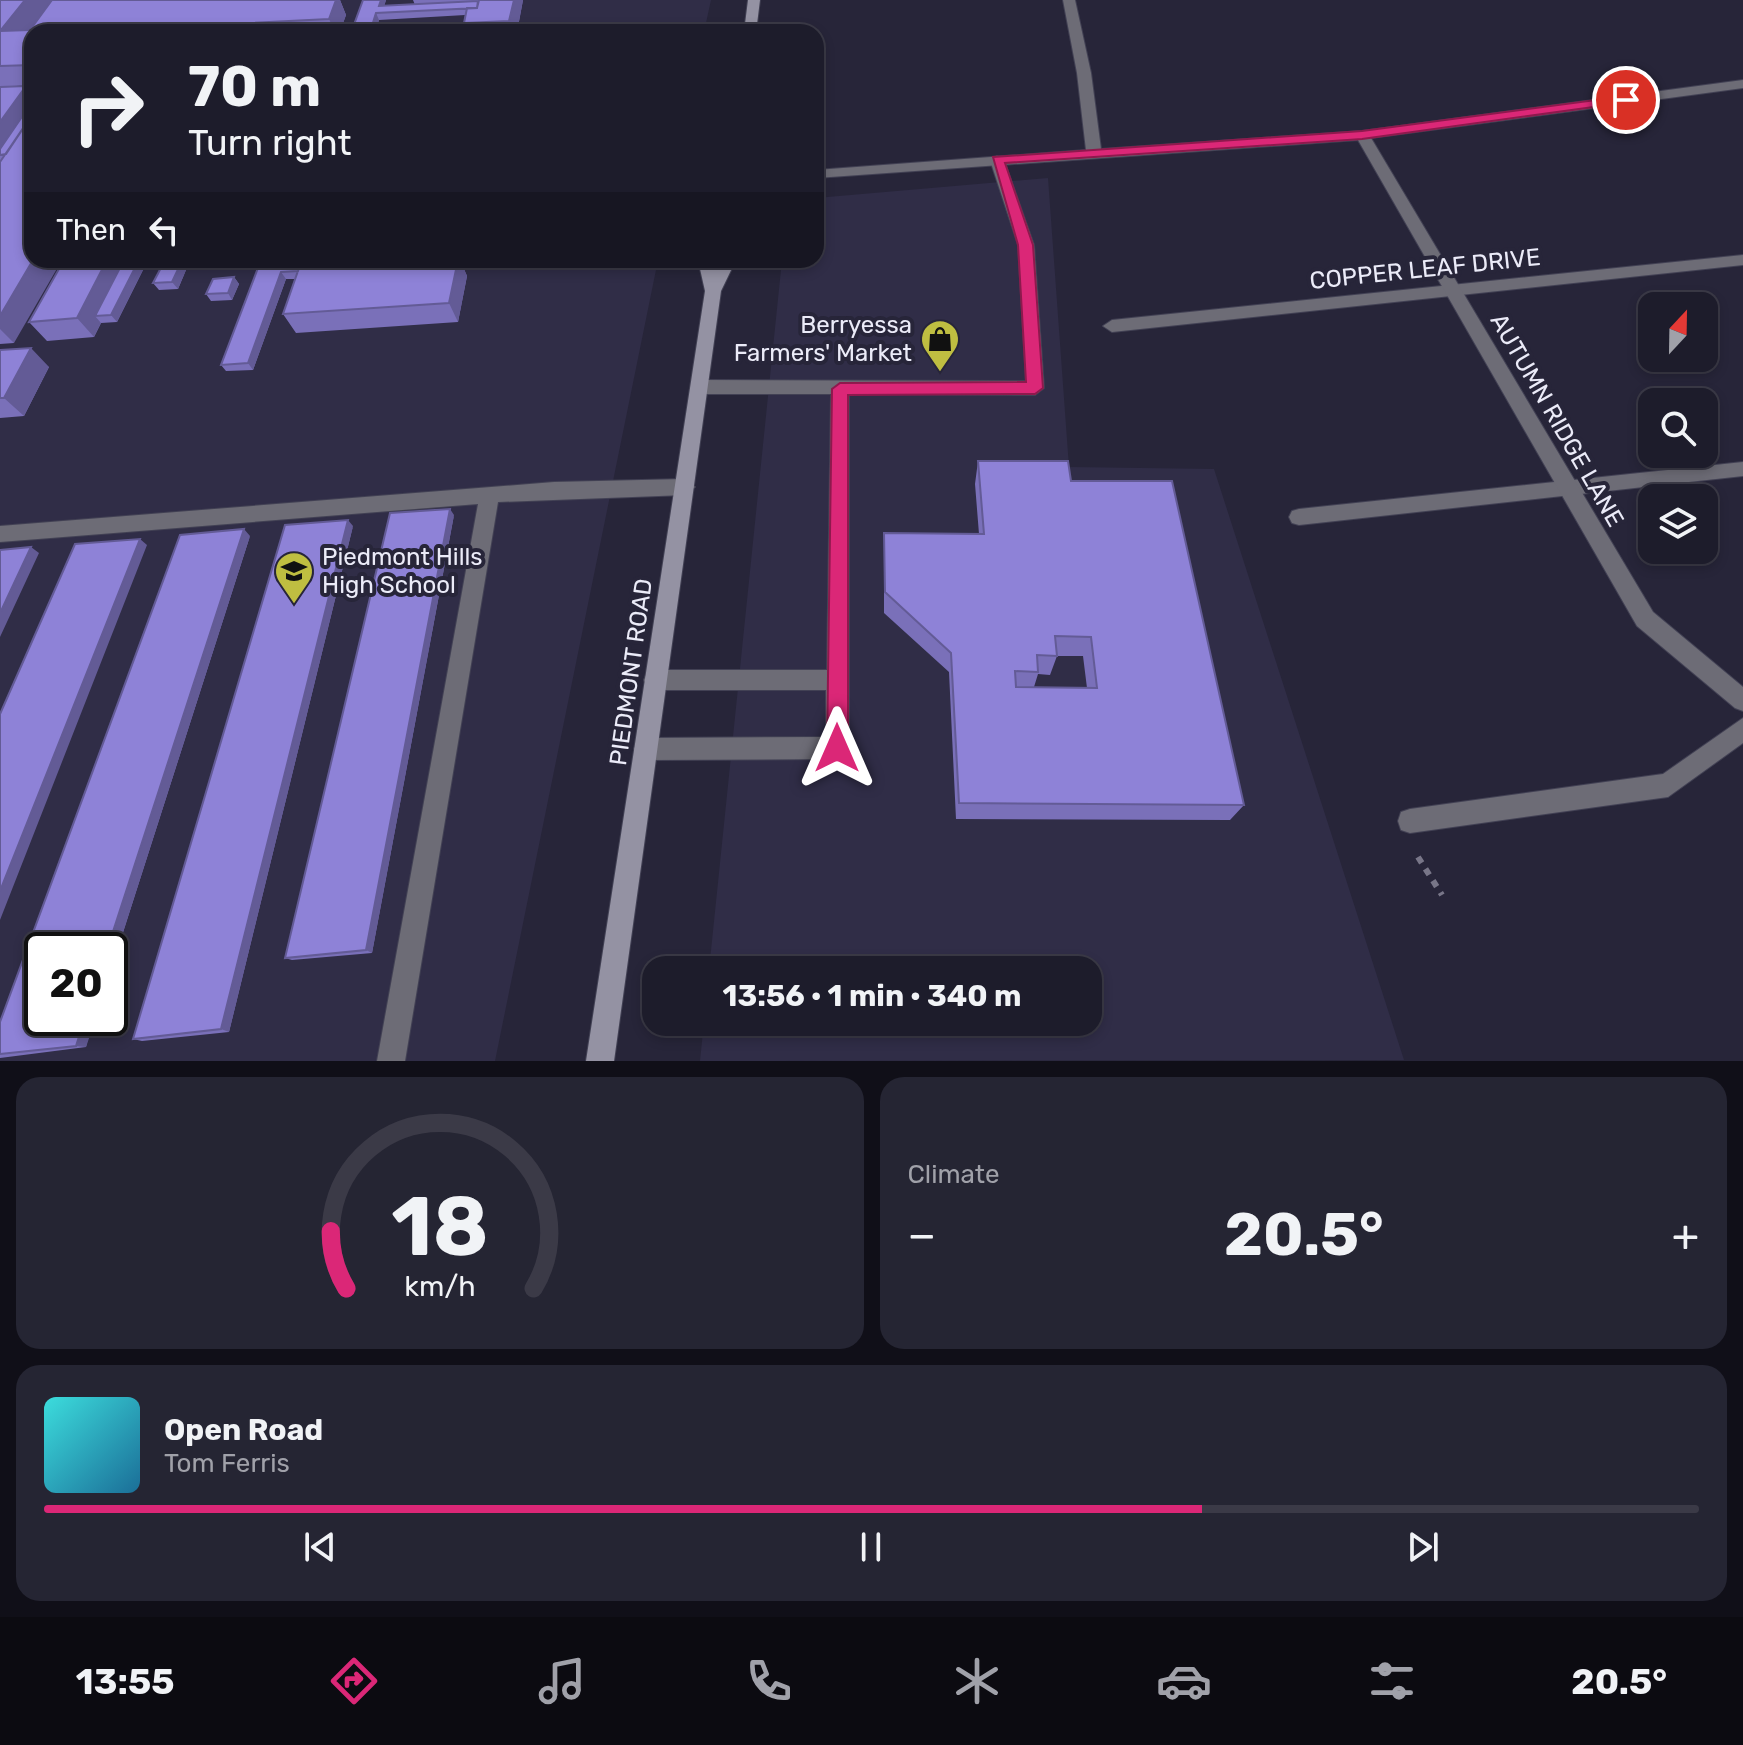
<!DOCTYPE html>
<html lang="en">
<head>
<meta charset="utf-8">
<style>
  :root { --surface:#1d1c2b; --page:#252533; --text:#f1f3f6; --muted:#a0a1a9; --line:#3b3a47; --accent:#db2777 }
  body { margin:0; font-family:Rubik,sans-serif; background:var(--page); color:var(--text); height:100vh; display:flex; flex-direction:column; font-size:30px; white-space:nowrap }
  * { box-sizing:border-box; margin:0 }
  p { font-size:26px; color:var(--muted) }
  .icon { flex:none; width:44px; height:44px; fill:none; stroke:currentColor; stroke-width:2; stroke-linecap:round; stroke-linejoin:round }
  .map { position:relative; height:1061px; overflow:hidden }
  .details { display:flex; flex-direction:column; gap:16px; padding:16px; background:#100f18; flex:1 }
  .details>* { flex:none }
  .banner { position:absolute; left:24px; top:24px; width:800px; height:244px; border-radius:24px; box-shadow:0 4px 12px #0003,0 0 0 2px var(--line); background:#1d1c2b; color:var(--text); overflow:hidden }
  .needle { width:52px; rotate:22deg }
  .tools { position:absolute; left:1638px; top:292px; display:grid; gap:16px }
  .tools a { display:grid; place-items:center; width:80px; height:80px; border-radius:16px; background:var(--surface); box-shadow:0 4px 12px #0003,0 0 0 2px var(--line); font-size:40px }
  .speed { position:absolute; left:24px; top:932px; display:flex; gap:16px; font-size:40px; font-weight:700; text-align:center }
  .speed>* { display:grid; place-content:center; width:104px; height:104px; border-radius:50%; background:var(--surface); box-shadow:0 4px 12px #0003,0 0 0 2px var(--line); line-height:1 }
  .speed .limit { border:4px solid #111; border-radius:12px; background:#fff; color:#111 }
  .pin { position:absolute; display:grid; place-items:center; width:68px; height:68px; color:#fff; margin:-34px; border:4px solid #fff; border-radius:50%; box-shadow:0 2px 8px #0007 }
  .me { position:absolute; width:88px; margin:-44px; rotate:0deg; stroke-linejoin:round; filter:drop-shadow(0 0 6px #0008) }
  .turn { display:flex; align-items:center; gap:28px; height:168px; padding:0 32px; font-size:36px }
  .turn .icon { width:104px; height:104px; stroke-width:2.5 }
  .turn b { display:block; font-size:56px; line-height:68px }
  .then { display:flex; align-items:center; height:76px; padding:0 32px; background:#0003; gap:16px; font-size:30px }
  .big { font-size:60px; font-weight:700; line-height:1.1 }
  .details .card { flex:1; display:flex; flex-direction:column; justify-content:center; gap:12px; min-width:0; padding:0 28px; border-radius:24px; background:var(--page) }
  .details .dial { align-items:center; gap:0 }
  .dial svg { height:208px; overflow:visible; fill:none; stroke:var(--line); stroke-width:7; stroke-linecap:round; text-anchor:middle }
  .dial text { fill:var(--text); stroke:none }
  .song { display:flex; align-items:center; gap:24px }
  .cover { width:96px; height:96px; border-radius:12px; background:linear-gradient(135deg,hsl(180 70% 55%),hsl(200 70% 35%)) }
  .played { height:8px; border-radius:4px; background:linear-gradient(90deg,var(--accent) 70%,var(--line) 70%) }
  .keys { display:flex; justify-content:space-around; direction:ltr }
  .heat { display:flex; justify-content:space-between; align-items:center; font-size:44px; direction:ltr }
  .details .tiles { flex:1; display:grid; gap:16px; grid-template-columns:1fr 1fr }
  .card:last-child { grid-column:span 2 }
  .trip { position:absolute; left:642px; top:956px; width:460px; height:80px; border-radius:24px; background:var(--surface); box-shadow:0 4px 12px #0003,0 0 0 2px var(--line); font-weight:700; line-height:80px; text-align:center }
  .tabs { display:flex; height:128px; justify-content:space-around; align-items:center; background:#0c0b11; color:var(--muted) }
  .tabs .icon { width:56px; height:56px }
  .tabs .active { color:var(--accent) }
  .tabs b { font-size:36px; color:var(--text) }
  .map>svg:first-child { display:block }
  .built { fill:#302d47; fill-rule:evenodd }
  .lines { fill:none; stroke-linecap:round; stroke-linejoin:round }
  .lane-casing { stroke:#424154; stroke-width:2 }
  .street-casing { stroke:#424154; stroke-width:2 }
  .secondary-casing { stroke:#424154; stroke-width:2 }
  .path { stroke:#787688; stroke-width:6; stroke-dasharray:7 7; stroke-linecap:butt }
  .lane { fill:#6d6c76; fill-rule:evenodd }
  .street { fill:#6d6c76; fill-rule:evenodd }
  .secondary { fill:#9492a3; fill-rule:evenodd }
  .wall { fill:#7a70b9; fill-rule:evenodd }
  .shaded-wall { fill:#635b96 }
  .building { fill:#8e82d7; stroke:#635b96; stroke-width:2; fill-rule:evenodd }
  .route { fill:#db2777; stroke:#8e194d; stroke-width:2 }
  .labels { text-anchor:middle; stroke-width:8; stroke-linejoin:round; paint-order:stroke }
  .street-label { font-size:24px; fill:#ebebf8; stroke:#272539 }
  .poi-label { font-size:24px; fill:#ebebf8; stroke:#272539; text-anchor:end }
</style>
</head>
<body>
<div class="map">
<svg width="1743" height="1061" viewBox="0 0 1743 1061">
  <rect width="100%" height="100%" fill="#272539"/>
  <path class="built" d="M0,0H711L704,32H32V260H658L495,1061H0ZM42,950H110V1018H42Z
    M1048,178L1069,467L1214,469L1404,1060L700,1061L704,1022H1088V970H709L782,260H816V198Z"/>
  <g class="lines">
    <g class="lane-casing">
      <path id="lane" d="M997,156L1004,160L1034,245L1044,388L1035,395L849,394V748L845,756L837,759L646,760L638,757L634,749L638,741L646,738L826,737V690H655L647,687L644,680L647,673L655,670H827L831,394H700L691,387L700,380L1026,381L1018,245L990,160Z
        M1743,255V265L1112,332L1103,326L1112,320Z
        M1743,462V476L1299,525L1292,523L1289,517L1292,511L1299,509Z
        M685,479L695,487L685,495L498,502L405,1061H377L478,504L0,542V526L554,482Z
        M1743,718V743L1668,797L1410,833L1401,830L1398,821L1401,812L1410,809L1663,774Z"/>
    </g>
    <g class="street-casing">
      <path id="street" d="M1063,0H1075L1091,73L1101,149L1362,131L1743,80V88L1371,138L1653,612L1743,687V711L1735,708L1637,626L1358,140L816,178V170L1086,150L1077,73Z"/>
    </g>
    <g class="secondary-casing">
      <path id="secondary" d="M748,0H760L756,32H744Z
        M698,260H714L716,268L720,260H736L721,291L614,1061H586L705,291Z"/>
    </g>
    <path class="path" d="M1418,857L1442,895"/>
    <use href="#lane" class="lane"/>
    <use href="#street" class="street"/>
    <use href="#secondary" class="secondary"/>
  </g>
  <path class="wall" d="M0,0H340L346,15L340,31L352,30L363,0H386L384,6L415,5L413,0H523L517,32H467L464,23L465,15L379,20L375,32H32V85L0,87Z
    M0,87L32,94L14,343L0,344Z
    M64,260H218L215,268L186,270L178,289L159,290L153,283L163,263L146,264L117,322L101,323L94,337L47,341L29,322Z
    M232,260H460L467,276L458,322L296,333L283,314L295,279H286L253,370L226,371L221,365L261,261L234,263Z
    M234,277L239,284L232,300L211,301L206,294Z
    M0,350L49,367L24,416L0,418Z
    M978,461L1071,481L1244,805L1230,820L956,819L949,672L884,613V555L979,534L975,484ZM1057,656H1083L1087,688L1034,687L1038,674L1050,675Z
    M454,515L372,953L292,960L285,958Z
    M353,526L229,1032L142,1041L133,1039Z
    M250,536L110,973V950L86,1047L0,1058V1022Z"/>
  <path class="shaded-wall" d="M25,0H52L15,51L0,31Z
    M336,0H340L346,15L340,32H335L329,19Z
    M381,0H386L382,13L379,6Z
    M514,0H523L517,32H513L509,21Z
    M376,13L379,20L375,32H370Z
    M26,86L32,94V117L0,155V122Z
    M33,260H62L14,343L0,329V316Z
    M107,260H132L95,316L101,323L94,337L77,318Z
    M139,260H142L146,264L117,322L111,315Z
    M211,260H218L215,268L210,261Z
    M458,260H460L467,276L458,322L449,303Z
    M181,263L186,270L178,289L172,282Z
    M281,272L286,279L253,370L248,363Z
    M234,277L239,284L232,300L228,293Z
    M31,348L49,367L24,416L4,398Z
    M450,509L454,515L372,953L366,950Z
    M348,520L353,526L229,1032L221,1029Z
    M244,529L250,536L110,973V950H107Z
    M140,539L147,545L0,920V891Z
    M31,547L39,553L0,637V613Z
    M85,1018H96L86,1047L76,1046Z"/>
  <path class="building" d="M0,0H25L0,31L30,30L52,0H336L329,19L151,28L148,32H32V65L0,66Z
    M363,0H381L379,6L478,1L477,8L376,13L370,32H315L352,30Z
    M479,0H514L509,21L464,23L467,8H477Z
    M26,86L0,122V87Z
    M28,108H32V115L6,154L0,155V149Z
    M32,115V260H33L0,316V162Z
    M64,260H107L77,318L29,322Z
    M124,260H139L111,315L95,316Z
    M165,260H211L210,261L181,263L172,282L153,283Z
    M261,260H360L359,263L299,268L298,271L281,272L248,363L221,365Z
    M360,260H371L370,263L390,262V260H458L449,303L283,314L299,268L359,263Z
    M234,277L228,293L206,294L213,279Z
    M31,348L4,398H0V350Z
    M978,461H1068L1071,481H1172L1244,805L959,803L951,653L885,592L884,533L984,534ZM1055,636L1091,637L1097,688L1016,687L1015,671L1038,672L1037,655L1057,656Z
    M450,509L366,950L285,958L390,513Z
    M348,520L221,1029L133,1039L285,525Z
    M244,529L107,950H42V1018H85L76,1046L0,1054V1022L180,535Z
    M140,539L0,891V714L75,544Z
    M31,547L0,613V550Z"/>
  <path class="route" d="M1626,96L1632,100L1630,102L1362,139L1005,163L1033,245L1043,388L1035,394L848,395V748L845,755L837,758L830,755L827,748L832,389L840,383L1026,382L1018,245L993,157L1362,131Z"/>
  <defs>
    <g id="shop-pin" transform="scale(2)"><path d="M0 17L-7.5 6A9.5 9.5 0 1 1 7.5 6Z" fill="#bfbe41" stroke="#272539"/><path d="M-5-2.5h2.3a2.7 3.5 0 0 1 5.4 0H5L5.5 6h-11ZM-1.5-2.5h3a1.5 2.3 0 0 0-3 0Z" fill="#111"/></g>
    <g id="school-pin" transform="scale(2)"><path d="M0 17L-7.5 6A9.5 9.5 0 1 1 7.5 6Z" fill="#bfbe41" stroke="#272539"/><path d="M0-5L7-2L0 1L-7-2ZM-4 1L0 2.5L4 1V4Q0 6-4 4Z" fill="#111"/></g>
  </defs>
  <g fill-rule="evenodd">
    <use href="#shop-pin" x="940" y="339"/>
    <use href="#school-pin" x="294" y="571"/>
  </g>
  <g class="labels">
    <g class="street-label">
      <text transform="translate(1425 269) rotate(-6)" y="8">COPPER LEAF DRIVE</text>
      <text transform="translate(1557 420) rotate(60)" y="8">AUTUMN RIDGE LANE</text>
      <text transform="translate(631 672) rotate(-82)" y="8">PIEDMONT ROAD</text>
    </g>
    <g class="poi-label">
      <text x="912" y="333">Berryessa<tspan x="912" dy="28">Farmers' Market</tspan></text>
      <text x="322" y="565" text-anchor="start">Piedmont Hills<tspan x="322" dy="28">High School</tspan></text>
    </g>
  </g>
</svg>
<div class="tools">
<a><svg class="needle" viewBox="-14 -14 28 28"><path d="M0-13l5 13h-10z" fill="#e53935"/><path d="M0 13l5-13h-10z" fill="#a0a1a9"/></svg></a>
<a><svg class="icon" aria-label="search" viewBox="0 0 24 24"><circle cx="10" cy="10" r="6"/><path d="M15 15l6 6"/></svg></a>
<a><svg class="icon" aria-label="layers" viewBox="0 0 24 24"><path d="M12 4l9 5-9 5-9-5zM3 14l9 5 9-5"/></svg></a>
</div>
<div class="speed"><div class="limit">20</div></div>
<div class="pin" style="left:1626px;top:100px;background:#d93025"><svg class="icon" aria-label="arrive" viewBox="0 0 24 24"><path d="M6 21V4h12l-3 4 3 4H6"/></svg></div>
<svg class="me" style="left:837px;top:748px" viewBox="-20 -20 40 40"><path d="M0-17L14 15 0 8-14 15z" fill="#db2777" stroke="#fff" stroke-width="4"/></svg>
<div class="trip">13:56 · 1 min · 340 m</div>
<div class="banner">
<div class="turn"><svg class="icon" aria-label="right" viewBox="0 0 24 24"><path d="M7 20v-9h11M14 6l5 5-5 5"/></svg><div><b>70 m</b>Turn right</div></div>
<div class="then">Then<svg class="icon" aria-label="left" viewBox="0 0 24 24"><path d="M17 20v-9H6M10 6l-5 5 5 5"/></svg></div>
</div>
</div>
<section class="details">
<div class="tiles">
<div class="card dial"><svg viewBox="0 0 100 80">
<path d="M14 69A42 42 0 1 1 86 69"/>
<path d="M14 69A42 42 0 0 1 8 47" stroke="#db2777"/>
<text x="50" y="56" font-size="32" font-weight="700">18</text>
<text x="50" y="72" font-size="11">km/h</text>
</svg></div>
<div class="card"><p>Climate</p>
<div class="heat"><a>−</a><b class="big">20.5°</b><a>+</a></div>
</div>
<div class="card">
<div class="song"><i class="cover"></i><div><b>Open Road</b><p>Tom Ferris</p></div></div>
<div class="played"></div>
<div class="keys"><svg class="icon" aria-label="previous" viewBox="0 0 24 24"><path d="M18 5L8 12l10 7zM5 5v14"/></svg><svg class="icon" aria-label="pause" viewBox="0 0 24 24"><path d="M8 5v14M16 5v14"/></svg><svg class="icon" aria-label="next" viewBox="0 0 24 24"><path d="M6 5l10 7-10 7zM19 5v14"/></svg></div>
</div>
</div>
</section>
<nav class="tabs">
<b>13:55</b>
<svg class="icon active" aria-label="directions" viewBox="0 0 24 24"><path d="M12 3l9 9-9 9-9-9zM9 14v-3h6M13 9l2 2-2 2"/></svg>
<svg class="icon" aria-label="music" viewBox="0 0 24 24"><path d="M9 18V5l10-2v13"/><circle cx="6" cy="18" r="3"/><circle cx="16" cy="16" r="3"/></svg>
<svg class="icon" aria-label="phone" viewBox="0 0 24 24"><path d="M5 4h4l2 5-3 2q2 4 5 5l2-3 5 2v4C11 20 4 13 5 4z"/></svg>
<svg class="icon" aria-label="climate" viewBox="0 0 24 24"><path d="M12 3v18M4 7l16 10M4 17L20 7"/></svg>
<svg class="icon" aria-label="car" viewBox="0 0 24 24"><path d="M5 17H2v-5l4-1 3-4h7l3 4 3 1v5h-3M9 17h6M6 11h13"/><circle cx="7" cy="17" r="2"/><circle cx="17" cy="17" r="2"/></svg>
<svg class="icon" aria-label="filters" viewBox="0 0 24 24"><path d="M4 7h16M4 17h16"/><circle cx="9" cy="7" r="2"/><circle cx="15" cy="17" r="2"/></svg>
<b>20.5°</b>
</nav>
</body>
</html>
